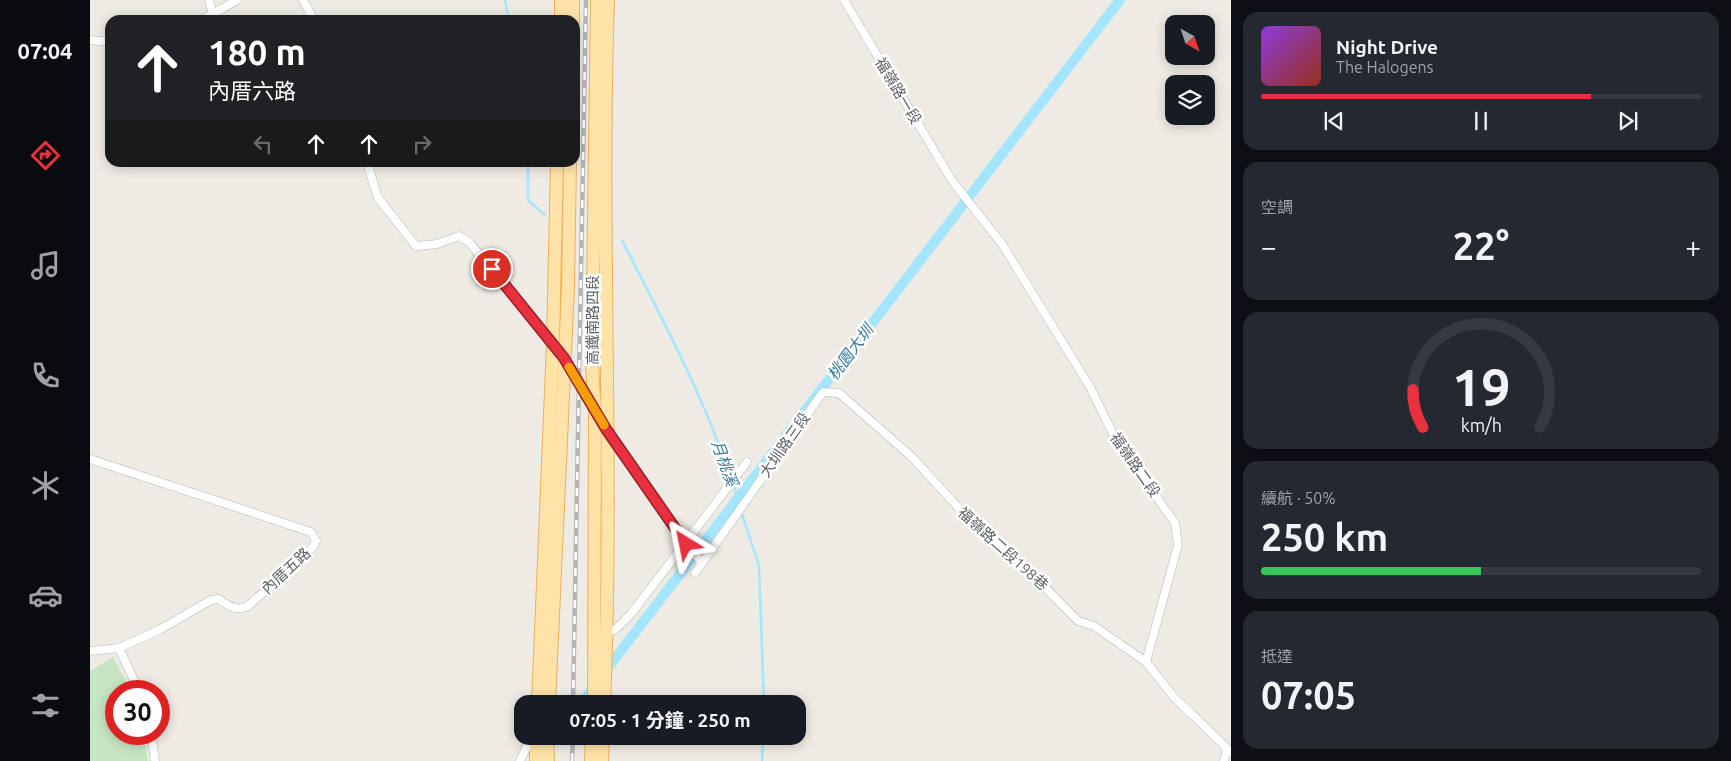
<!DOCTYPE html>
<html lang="zh-TW">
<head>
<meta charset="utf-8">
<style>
  :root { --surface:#171b24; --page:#242831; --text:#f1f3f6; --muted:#9ea1a6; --line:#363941; --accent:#e8303f }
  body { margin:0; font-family:Ubuntu,"Noto Sans TC",sans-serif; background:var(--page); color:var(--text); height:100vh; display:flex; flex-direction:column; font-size:19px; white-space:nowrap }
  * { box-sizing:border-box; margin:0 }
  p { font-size:16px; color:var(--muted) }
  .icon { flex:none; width:28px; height:28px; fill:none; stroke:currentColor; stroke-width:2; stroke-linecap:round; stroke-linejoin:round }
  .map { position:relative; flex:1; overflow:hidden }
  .side { display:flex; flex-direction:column; gap:12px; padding:12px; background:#0d0f14; width:500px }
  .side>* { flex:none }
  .top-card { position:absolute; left:15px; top:15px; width:475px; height:152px; border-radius:15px; box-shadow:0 2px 12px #0003; background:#202124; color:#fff; overflow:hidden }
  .needle { width:32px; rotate:140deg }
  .buttons { position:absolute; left:1075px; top:15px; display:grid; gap:10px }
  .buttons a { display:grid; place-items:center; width:50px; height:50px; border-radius:10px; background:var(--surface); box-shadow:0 2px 12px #0003; font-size:25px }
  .speed { position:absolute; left:15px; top:680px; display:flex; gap:10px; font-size:25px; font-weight:700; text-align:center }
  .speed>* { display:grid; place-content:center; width:65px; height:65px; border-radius:50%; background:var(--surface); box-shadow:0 2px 12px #0003; line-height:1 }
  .speed .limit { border:8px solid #d22; background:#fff; color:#111 }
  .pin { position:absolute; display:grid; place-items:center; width:42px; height:42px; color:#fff; margin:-21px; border:2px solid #fff; border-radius:50%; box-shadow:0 1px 5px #0007 }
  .me { position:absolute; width:55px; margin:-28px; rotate:325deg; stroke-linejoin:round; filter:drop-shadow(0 0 4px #0008) }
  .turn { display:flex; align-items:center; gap:18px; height:105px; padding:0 20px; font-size:22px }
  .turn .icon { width:65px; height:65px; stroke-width:2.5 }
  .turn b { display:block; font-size:35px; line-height:42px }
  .lanes { display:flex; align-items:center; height:48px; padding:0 20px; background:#0003; justify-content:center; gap:25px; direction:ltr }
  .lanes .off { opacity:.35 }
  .big { font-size:38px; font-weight:700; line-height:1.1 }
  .side .widget { flex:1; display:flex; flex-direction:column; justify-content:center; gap:8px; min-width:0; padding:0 18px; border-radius:15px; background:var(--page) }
  .side .dial { align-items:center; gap:0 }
  .dial svg { height:130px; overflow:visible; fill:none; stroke:var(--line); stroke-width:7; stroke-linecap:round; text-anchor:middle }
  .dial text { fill:var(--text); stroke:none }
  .song { display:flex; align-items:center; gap:15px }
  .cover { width:60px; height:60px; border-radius:8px; background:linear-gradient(135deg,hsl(270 70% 55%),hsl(10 70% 35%)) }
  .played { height:5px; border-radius:2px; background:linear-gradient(90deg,var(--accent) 75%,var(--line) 75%) }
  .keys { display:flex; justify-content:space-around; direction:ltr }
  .heat { display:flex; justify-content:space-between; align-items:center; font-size:28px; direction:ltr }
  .charge { height:8px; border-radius:4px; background:linear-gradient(90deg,#34c759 50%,var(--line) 0) }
  .trip { position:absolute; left:424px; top:695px; width:292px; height:50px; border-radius:15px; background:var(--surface); box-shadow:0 2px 12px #0003; font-weight:700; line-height:50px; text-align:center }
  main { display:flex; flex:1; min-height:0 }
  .menu { display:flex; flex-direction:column; width:90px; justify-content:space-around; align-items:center; background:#090b0e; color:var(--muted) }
  .menu .icon { width:35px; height:35px }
  .menu .selected { color:var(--accent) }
  .menu b { font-size:22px; color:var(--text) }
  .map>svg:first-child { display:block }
  .green { fill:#c6e6c1 }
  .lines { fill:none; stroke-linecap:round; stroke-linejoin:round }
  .stream { stroke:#a4e5ff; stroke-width:2.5 }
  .canal { stroke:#a4e5ff; stroke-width:10 }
  .minor-casing { stroke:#b2b6b9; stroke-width:9 }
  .primary-casing { stroke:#f1af5b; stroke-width:14 }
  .minor { stroke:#fff; stroke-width:8 }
  .primary { stroke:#ffe3a9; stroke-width:12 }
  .rail-casing { stroke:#b3b4b5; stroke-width:4.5 }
  .rail { stroke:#fff; stroke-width:2.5; stroke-dasharray:8; stroke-linecap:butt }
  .route-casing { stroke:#971f29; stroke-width:12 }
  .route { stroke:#e8303f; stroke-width:9 }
  .slow { stroke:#f59e0b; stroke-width:9 }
  .labels { text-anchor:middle; stroke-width:5; stroke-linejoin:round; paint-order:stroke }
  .street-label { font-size:15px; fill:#5c6165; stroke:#fff }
  .water-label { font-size:16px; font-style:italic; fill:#3b7b9f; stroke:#fff }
</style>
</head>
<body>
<main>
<nav class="menu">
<b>07:04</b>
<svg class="icon selected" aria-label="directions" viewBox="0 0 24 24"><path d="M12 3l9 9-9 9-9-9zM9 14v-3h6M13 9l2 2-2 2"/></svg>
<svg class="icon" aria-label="music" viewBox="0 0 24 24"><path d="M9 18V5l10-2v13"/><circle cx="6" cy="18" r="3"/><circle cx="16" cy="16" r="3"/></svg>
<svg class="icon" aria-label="phone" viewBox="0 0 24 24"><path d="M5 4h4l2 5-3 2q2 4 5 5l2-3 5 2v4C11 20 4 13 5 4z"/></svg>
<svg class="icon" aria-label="climate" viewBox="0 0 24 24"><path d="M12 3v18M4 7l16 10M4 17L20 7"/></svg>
<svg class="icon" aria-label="car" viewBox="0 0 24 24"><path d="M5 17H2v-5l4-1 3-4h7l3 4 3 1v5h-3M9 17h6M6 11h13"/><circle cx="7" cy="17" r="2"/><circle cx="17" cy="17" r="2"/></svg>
<svg class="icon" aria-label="filters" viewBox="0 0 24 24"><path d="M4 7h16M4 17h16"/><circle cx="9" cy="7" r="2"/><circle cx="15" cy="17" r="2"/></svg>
</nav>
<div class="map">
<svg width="1141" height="761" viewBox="0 0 1141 761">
  <rect width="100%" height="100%" fill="#eeebe4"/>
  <path class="green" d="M23,657L41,691H26V734H53L58,761H0V671Z"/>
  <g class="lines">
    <path class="stream" d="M415,0L419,20
      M438,162V200L455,215
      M532,240C571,317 614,396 641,479
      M643,484L650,505
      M651,511L669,566L674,704
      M672,761L673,736"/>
    <path class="canal" d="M514,673L1030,0
      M491,704L505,685
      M455,750L466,736"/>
    <g class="minor-casing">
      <path id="minor" d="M119,0L123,14
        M213,0L224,20
        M754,0L863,182L912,244L1000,387L1027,442L1085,523L1088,545L1056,662L1083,696L1141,752
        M112,20L147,0
        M0,40L20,42
        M277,162L288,198L326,246L347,244L369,236L379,242L463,343
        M476,363L502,406
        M519,433L596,544L612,563
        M0,459L221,532L226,541L223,547L158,606C146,612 139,606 129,599L121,600L69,630L29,648L0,651
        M605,573L733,392L749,393L822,457L886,527L929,561L988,621L1004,626L1056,662
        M516,634L527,628L541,614L657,462
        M29,648L49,691
        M61,734L65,761
        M430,761L438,744L445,736
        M1134,761L1137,749"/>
    </g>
    <g class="primary-casing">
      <path id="primary" d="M471,20V0
        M483,20V0
        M448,704L463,343L467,162
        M459,704L478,287L480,162
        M504,704L505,410L502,366L507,0
        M514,704C524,469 510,234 518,0
        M457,736L458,761
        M446,761V736
        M501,761L502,736
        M512,761L513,736"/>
    </g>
    <use href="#minor" class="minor"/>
    <use href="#primary" class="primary"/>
    <g class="rail-casing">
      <path id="rail" d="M483,704L496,0
        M482,761L483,736"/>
    </g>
    <use href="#rail" class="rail"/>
  </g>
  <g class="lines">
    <g class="route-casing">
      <path id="route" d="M402,269L474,358L516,429L596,544"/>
    </g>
    <use href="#route" class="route"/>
    <path class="slow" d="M479,367L514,425"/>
  </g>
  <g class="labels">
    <g class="street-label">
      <text transform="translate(808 91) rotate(59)" y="5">福嶺路一段</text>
      <text transform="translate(503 320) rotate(-90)" y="5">高鐵南路四段</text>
      <text transform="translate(695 445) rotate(-55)" y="5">大圳路三段</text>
      <text transform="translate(1045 465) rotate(55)" y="5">福嶺路二段</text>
      <text transform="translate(913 549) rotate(42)" y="5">福嶺路二段198巷</text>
      <text transform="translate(196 571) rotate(-43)" y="5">內厝五路</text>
    </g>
    <g class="water-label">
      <text transform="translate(760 352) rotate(-53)" y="6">桃園大圳</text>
      <text transform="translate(635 463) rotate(70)" y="6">月桃溪</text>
    </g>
  </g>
</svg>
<div class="buttons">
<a><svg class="needle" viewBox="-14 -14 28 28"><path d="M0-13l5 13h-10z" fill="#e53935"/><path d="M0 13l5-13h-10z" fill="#9ea1a6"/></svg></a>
<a><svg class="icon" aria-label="layers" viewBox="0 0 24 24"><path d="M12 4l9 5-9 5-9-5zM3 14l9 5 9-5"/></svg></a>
</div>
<div class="speed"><div class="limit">30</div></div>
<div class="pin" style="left:402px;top:269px;background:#d93025"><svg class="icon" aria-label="arrive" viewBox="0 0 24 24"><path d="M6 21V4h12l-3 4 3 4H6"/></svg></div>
<svg class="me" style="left:596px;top:544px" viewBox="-20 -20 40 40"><path d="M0-17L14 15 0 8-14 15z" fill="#e8303f" stroke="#fff" stroke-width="4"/></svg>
<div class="trip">07:05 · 1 分鐘 · 250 m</div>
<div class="top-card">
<div class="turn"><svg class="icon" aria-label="ahead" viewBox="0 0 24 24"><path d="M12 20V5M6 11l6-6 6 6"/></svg><div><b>180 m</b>內厝六路</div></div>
<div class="lanes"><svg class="icon off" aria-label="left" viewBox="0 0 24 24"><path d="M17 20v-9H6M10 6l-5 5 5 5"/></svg><svg class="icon" aria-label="ahead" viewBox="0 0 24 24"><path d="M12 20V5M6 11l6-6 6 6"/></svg><svg class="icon" aria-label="ahead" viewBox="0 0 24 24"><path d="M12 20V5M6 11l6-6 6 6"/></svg><svg class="icon off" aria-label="right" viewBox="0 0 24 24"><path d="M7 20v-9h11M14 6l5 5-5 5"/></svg></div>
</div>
</div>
<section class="side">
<div class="widget">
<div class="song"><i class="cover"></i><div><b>Night Drive</b><p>The Halogens</p></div></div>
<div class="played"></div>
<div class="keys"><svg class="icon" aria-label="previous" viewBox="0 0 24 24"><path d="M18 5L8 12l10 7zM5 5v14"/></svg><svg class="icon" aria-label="pause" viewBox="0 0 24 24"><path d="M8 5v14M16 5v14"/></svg><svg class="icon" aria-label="next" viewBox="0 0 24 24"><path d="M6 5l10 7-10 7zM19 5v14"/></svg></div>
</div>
<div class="widget"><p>空調</p>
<div class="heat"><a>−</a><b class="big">22°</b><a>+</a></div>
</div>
<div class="widget dial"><svg viewBox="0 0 100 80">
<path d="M14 69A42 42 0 1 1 86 69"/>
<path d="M14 69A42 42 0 0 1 8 46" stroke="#e8303f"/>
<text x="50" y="56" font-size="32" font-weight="700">19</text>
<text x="50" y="72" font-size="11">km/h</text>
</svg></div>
<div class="widget"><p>續航 · 50%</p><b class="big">250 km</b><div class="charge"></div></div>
<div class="widget"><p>抵達</p><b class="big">07:05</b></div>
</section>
</main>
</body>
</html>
